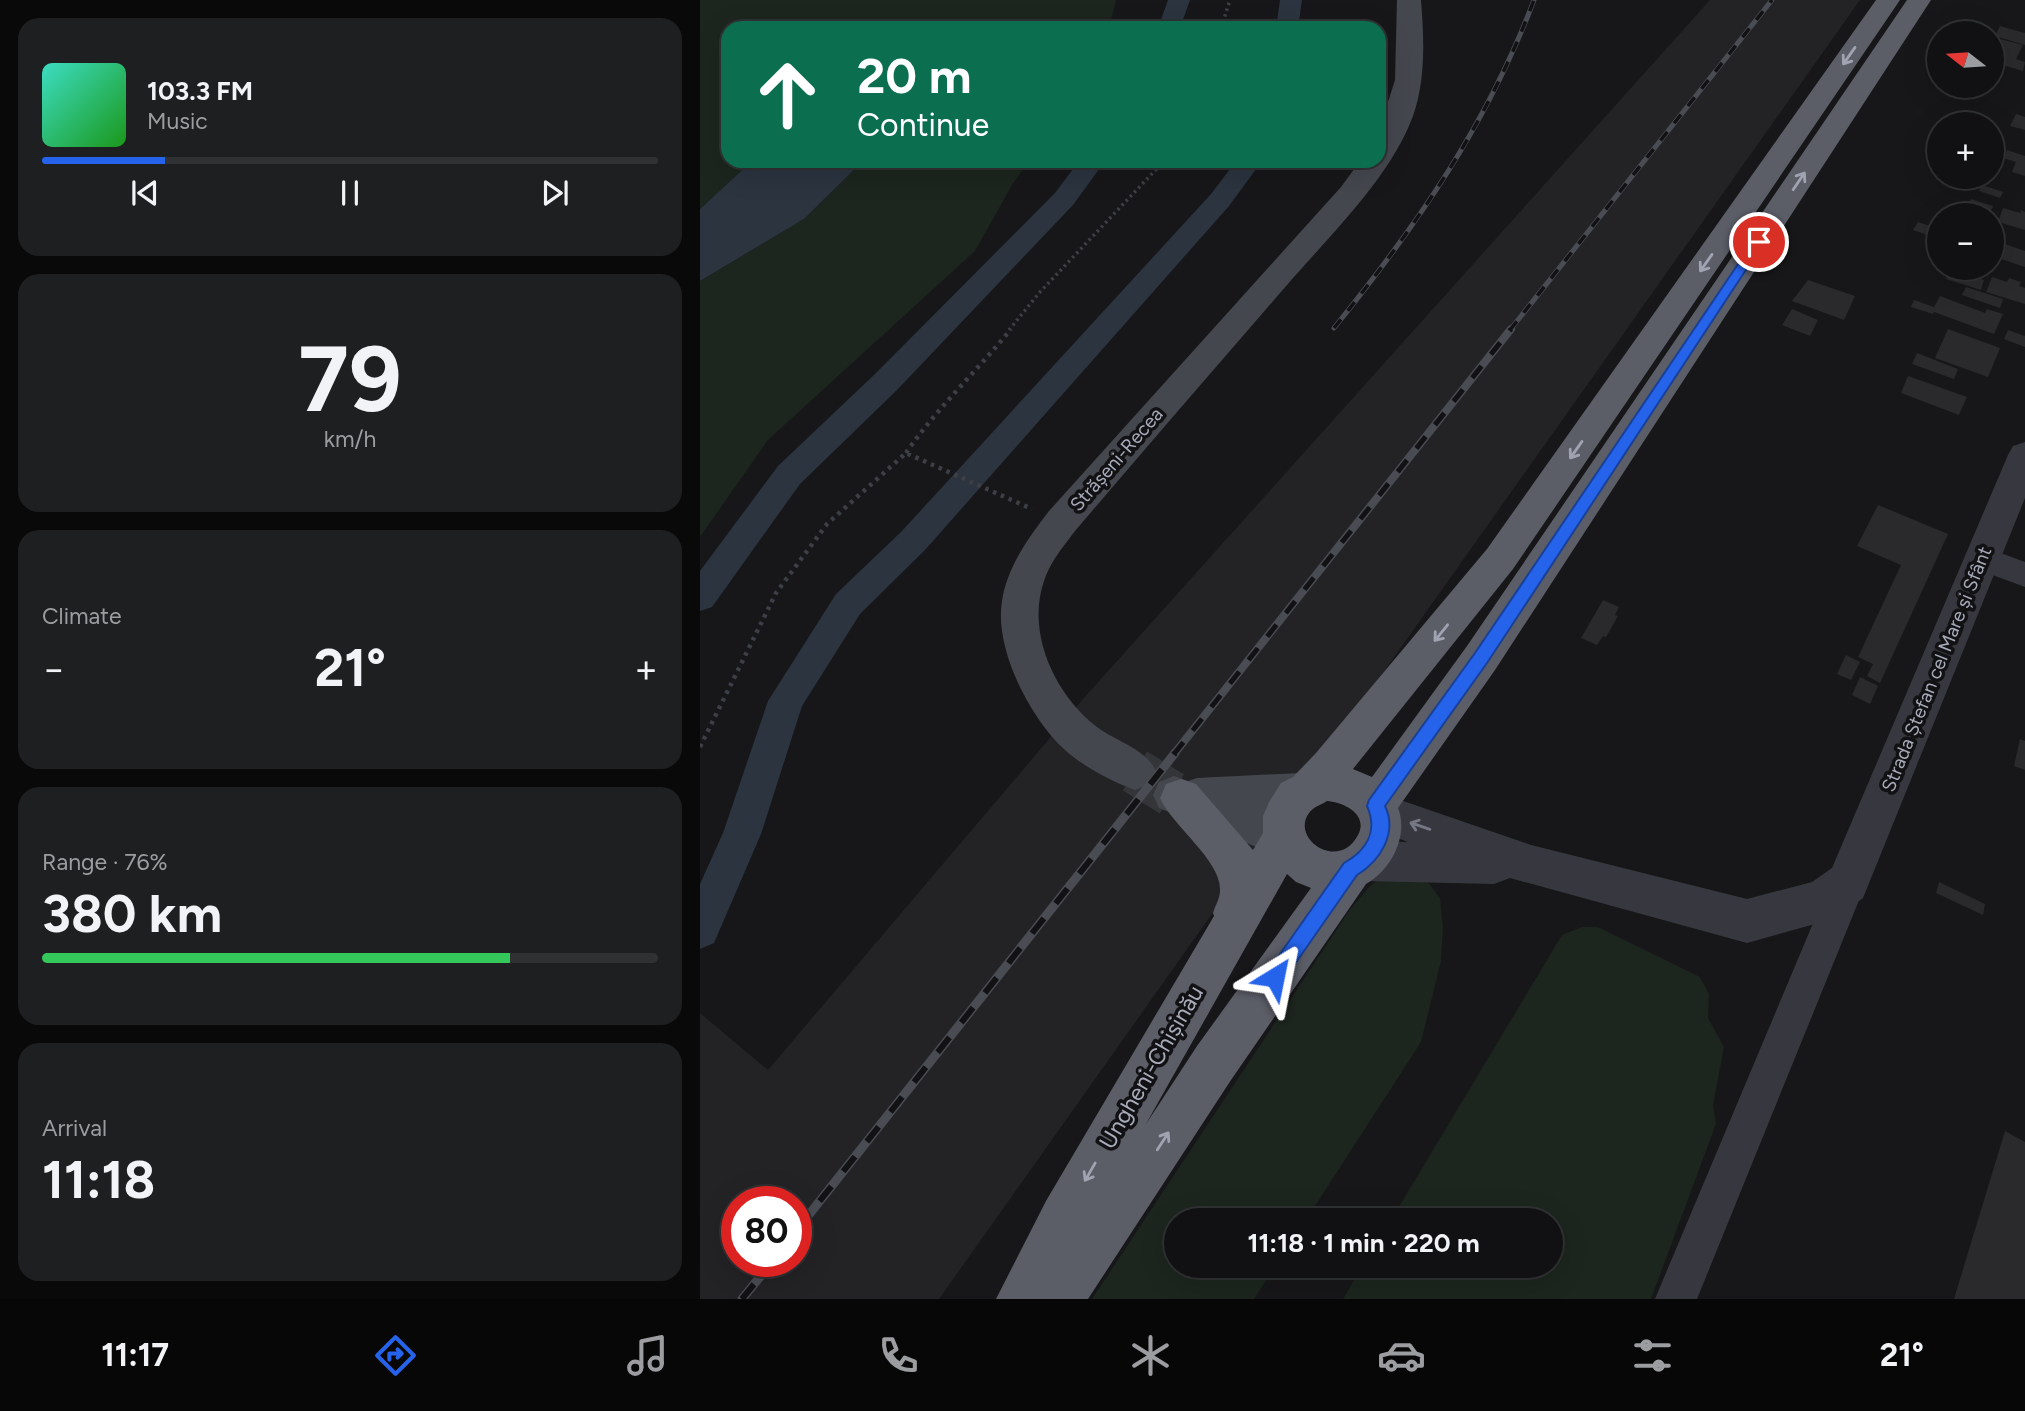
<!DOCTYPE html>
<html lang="en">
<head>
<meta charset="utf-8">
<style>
  :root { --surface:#111113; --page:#1e1f21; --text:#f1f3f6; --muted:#9c9da0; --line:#303133; --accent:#2563eb }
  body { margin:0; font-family:Figtree,sans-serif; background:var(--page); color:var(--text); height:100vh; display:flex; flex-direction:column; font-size:26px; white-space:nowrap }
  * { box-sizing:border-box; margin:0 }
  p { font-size:23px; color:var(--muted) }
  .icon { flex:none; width:38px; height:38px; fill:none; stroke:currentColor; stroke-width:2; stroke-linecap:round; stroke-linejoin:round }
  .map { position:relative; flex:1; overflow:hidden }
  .sheet { display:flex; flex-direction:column; gap:18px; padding:18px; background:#09090a; width:700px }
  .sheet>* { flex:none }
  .top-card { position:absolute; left:21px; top:21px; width:665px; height:147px; border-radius:21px; box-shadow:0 7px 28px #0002,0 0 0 2px var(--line); background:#0b6e4f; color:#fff; overflow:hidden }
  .needle { width:46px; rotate:287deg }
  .tools { position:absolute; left:1227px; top:21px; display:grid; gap:14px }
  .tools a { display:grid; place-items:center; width:77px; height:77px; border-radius:50%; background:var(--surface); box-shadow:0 7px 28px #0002,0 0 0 2px var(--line); font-size:35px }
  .speed { position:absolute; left:21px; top:1186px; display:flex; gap:14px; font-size:35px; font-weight:700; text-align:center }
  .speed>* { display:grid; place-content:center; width:91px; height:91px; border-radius:50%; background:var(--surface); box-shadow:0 7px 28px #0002,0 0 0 2px var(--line); line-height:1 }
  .speed .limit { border:10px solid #d22; background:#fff; color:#111 }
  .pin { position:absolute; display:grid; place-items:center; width:60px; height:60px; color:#fff; margin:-30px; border:4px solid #fff; border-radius:50%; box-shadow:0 2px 7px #0007 }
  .me { position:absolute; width:77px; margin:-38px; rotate:35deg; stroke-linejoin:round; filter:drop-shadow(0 0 5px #0008) }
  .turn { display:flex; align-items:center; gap:24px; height:147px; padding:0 21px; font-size:32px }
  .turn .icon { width:91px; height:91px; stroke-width:2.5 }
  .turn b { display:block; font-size:49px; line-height:60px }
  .big { font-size:52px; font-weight:700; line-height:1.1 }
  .sheet .widget { flex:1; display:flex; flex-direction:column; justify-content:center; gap:10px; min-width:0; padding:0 24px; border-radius:21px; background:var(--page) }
  .sheet .dial { align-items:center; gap:0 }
  .dial b { font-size:91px; line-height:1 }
  .song { display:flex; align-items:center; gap:21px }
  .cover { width:84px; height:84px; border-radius:10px; background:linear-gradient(135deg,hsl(170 70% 55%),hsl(120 70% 35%)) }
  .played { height:7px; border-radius:4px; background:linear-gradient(90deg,var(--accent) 20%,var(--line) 20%) }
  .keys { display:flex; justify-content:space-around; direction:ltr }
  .heat { display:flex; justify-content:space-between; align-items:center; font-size:38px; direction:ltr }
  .charge { height:10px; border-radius:5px; background:linear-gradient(90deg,#34c759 76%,var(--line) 0) }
  .trip { position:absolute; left:464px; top:1208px; width:399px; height:70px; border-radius:35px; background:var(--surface); box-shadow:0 7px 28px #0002,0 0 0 2px var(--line); font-weight:700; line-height:70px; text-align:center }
  .dock { display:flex; height:112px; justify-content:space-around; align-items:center; background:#070708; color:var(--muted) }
  .dock .icon { width:49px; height:49px }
  .dock .selected { color:var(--accent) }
  .dock b { font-size:32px; color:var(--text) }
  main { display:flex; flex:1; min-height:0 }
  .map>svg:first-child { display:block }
  .built { fill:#232326; fill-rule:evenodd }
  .green { fill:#1c251e }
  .water { fill:#2b343f }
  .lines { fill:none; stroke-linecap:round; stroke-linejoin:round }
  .canal { fill:#2b343f; fill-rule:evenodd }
  .building { fill:#2a2a2d }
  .secondary-tunnel { stroke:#343539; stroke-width:46; stroke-dasharray:46 23; stroke-linecap:butt }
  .path-far1 { stroke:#3d3f46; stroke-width:3.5; stroke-dasharray:2.5 3.5; stroke-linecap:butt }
  .path { stroke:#3d3f46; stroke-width:4.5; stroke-dasharray:3.5 5; stroke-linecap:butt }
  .minor { fill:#37383f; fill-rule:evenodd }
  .tertiary { fill:#37383f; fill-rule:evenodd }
  .secondary { fill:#45474f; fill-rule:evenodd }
  .trunk { fill:#5b5d67; fill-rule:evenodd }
  .rail-far2-casing { stroke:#4a4c54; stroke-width:5 }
  .rail-far1-casing { stroke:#4a4c54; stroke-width:8 }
  .rail-casing { stroke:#4a4c54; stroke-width:9 }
  .rail-far2 { stroke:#121214; stroke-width:3.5; stroke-dasharray:11; stroke-linecap:butt }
  .rail-far1 { stroke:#121214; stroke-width:5; stroke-dasharray:15; stroke-linecap:butt }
  .rail { stroke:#121214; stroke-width:6; stroke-dasharray:19; stroke-linecap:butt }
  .oneway { stroke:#a0a4b2 }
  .oneway2 { stroke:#757883 }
  .route { fill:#2563eb; stroke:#184099; stroke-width:2 }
  .labels { text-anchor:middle; stroke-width:7; stroke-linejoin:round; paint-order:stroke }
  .street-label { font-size:19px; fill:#a8acba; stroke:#121214 }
  .near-street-label { font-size:23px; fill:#a8acba; stroke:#121214 }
</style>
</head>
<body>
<main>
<section class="sheet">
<div class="widget">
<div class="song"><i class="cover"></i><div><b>103.3 FM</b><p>Music</p></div></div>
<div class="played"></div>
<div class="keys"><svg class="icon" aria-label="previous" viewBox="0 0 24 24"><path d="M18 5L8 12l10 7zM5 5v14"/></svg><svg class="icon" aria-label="pause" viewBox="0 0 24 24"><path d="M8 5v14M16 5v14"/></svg><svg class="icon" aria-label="next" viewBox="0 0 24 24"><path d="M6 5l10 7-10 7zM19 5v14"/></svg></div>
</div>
<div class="widget dial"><b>79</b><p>km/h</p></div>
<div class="widget"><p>Climate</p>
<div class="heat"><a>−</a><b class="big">21°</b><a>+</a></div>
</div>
<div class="widget"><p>Range · 76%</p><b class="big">380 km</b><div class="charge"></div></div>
<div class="widget"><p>Arrival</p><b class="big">11:18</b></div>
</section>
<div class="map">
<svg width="1325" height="1299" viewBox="0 0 1325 1299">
  <rect width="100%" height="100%" fill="#171719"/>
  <path class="built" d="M1010,0H1160L239,1299H0V1013L68,1070L383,699ZM37,1202H96V1262H37Z"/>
  <path class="green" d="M0,0H416L409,28H28V161H52L0,209Z
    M163,161H329L312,185L275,251L68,440L0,537V281L104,219Z
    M687,873L727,881L740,898L743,928L741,961L721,1042L606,1220H476V1265H576L554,1299H392L649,911L670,886Z
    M882,927H898L1000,977L1009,994L1008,1018L1024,1047L1013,1105L1016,1124L951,1299H643L663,1265H850V1220H691L862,935Z"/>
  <path class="water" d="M52,161H163L104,219L0,281V209Z"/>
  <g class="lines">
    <path class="canal" d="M468,0H490L480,28H458Z
      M580,0H602L598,28H576Z
      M379,161H405L373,205L197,390L100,484L12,607L0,611V571L78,466L175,374L355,193Z
      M536,161H562L529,206L225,550L160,614L102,706L61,834L14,943L0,949V884L23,833L68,701L136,594L201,532L511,194Z"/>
  </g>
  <path class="building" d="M1300,26L1325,33V45L1295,36Z
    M1300,39L1323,45L1316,59L1325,62L1323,71L1292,62V52Z
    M1316,114L1325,117V130L1310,126Z
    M1307,150L1325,156V176L1312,172L1316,162L1303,158Z
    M1282,185L1303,192L1300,198L1279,191Z
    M1271,199L1293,206L1289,215L1265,211Z
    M1303,208L1320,213L1321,210L1325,212V230L1298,222Z
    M1218,222L1239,229V239L1213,230Z
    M1292,237L1295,238L1293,240L1325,251V267L1292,256Z
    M1250,269L1284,280L1281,290L1246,279Z
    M1292,277L1307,282L1309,278L1321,282L1319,286L1325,288V304L1286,292Z
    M1108,280L1155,296L1144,320L1092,301Z
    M1266,287L1303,299L1300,308L1262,295Z
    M1240,296L1285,313L1287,309L1303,314L1294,334L1234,312L1233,314L1211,307L1214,300L1234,307Z
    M1092,309L1118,320L1110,336L1082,325Z
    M1248,329L1300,348L1288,377L1235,358Z
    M1308,330L1325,336V347L1304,339Z
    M1217,353L1258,369L1254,379L1212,364Z
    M1208,376L1267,397L1259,415L1201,393Z
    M1178,505L1248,534L1180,683L1167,676L1173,664L1158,657L1201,565L1157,546Z
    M903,600L919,607L915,615L918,616L906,637L903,636L897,645L881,638Z
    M1146,655L1160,662L1151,680L1137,674Z
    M1160,677L1178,686L1170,704L1152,695Z
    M1320,739L1325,741V770L1314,766Z
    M1239,882L1285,904L1283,915L1236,893Z
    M1305,1131L1325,1142V1299H1254Z"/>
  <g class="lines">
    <path class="secondary-tunnel" d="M435,771L472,794"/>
    <path class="path-far1" d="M521,28L530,0
      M309,330L340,292L464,161"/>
    <path class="path" d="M206,453C237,408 277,371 311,329
      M0,747L76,593L127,524L206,453L332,509"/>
    <path class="minor" d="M1282,546L1325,562V587L1271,567L1267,558L1271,549Z
      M1148,866L1161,871L1166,883L997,1299H955L1135,871Z"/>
    <path class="tertiary" d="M1325,442V498L1163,898L1138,916L1122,922L1047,943L810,878L794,884L665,881L650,875L643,861L650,847L665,841L708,842L665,826L659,812L665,798L680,793L831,845L1047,899L1112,882L1132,868L1308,455L1313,446Z"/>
    <path class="secondary" d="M697,0H721C724,39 726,79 713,116C690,178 631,234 587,285C516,367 445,449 375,531C363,547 350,562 344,581C326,633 355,695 397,727C417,742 445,748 456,771L450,784L435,790C411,781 384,767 365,750C330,718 294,649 302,601C307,567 329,537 349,511L641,187L660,161H679V130L695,80Z
      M600,773L615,779L621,792L615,805L600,811L570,813L599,824L605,838L599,852L584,858L459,808L453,795L459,782L474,776L488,781L497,778Z"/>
    <path class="trunk" d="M1176,0H1200L813,569L653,769L672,777L767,646L1207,0H1231L795,670L698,808C709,836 691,870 666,884L531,1080L388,1299H296L346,1201L514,916L513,913C515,906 520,898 520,891C522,861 473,827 460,798L466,784L481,779L496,784L553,850L563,833V816L569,802L581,783L593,777L616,753L787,549ZM627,801C643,802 669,814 658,835C639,872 590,839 609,813C613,807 621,805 627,801ZM587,874L596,882L611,888L497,1046L446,1124Z"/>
    <g class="rail-far2-casing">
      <path id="rail-far2" d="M634,328C717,225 787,125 834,0
        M810,330L1072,0"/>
    </g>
    <g class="rail-far1-casing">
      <path id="rail-far1" d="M474,754L811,329"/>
    </g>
    <g class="rail-casing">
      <path id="rail" d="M96,1231L475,753
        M42,1299L72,1262"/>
    </g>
    <use href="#rail-far2" class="rail-far2"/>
    <use href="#rail-far1" class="rail-far1"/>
    <use href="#rail" class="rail"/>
  </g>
  <defs><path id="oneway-shaft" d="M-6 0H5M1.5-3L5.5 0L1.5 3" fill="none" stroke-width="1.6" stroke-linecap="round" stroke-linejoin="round" transform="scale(1.75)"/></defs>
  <g class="oneway">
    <use href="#oneway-shaft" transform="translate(1149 56) rotate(125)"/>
    <use href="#oneway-shaft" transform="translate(1099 181) rotate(-56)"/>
    <use href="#oneway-shaft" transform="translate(1006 263) rotate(125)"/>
    <use href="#oneway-shaft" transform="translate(876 450) rotate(125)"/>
    <use href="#oneway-shaft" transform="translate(741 633) rotate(129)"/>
    <use href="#oneway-shaft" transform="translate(463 1141) rotate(-57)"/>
    <use href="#oneway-shaft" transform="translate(390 1172) rotate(120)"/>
  </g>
  <use class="oneway2" href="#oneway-shaft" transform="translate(720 826) rotate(-161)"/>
  <path class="route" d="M1059,237L1063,239V244L787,663L685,806C698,833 680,861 657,875L581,984L575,987L568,984L565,977L568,971L644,863C667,850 678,831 667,806L669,800L775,653L1055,239Z"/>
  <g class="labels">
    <g class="street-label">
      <text transform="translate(416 459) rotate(-49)" y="7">Strășeni-Recea</text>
      <text transform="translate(1236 669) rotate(-68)" y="7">Strada Ștefan cel Mare și Sfânt</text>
    </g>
    <g class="near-street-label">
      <text transform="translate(451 1067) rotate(-60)" y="8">Ungheni-Chișinău</text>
    </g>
  </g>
</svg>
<div class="tools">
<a><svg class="needle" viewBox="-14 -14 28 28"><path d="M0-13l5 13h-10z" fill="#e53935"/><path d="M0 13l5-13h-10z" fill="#9c9da0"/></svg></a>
<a>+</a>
<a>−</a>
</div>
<div class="speed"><div class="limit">80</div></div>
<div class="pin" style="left:1059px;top:242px;background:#d93025"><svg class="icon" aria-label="arrive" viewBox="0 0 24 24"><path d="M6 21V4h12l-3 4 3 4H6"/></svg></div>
<svg class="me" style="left:575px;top:977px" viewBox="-20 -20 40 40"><path d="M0-17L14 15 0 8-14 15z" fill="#2563eb" stroke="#fff" stroke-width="4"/></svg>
<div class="trip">11:18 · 1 min · 220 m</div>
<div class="top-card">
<div class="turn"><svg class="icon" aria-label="ahead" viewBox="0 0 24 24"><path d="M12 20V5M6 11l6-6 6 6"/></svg><div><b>20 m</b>Continue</div></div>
</div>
</div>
</main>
<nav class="dock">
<b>11:17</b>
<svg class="icon selected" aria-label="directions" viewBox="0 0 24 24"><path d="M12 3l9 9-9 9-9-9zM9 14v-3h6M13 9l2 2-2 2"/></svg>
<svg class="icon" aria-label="music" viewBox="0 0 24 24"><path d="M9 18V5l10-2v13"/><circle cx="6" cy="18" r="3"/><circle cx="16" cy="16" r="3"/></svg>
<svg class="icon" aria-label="phone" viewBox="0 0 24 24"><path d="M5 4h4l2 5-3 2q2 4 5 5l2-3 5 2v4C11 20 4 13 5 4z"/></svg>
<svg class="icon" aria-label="climate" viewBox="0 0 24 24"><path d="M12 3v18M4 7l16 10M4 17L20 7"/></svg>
<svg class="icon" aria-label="car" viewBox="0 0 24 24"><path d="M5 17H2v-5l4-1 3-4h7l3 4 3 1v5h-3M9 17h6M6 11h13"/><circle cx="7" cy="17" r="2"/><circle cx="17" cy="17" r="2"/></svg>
<svg class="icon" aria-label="filters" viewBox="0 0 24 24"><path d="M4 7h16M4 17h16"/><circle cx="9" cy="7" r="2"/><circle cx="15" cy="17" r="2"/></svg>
<b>21°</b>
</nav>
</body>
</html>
